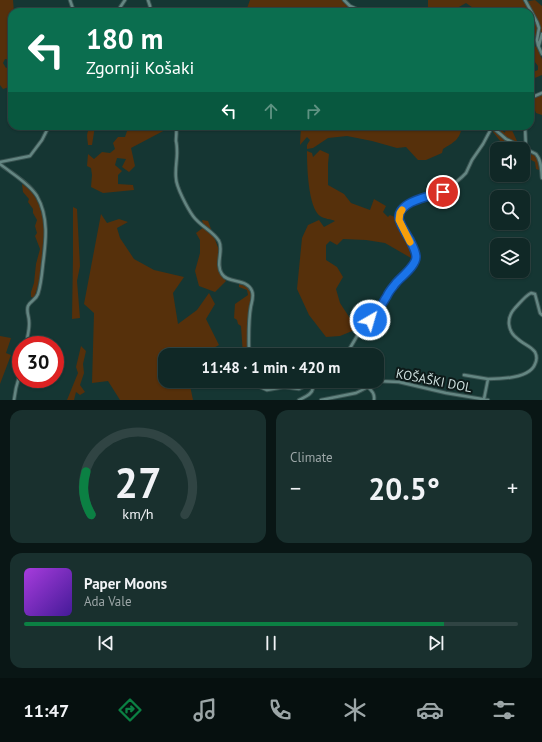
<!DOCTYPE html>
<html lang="en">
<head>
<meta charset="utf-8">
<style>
  :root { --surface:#102826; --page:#19302e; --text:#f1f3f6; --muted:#9ca6a7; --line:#304443; --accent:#0b8043 }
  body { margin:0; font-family:"PT Sans",sans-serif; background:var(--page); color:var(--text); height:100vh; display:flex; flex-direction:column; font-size:15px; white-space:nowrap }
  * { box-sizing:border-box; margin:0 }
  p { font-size:13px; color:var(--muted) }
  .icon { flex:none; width:22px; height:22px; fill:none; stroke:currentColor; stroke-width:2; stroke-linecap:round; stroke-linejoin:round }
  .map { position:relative; height:400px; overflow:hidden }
  .panel { display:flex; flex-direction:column; gap:10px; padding:10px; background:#091615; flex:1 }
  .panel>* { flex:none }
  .hud { position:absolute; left:8px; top:8px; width:526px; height:122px; border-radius:12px; box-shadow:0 1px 3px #0004,0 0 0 1px var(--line); background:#0b6e4f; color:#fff; overflow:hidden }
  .buttons { position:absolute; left:490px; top:142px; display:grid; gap:8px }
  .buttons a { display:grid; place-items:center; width:40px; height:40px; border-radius:8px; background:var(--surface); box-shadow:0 1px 3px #0004,0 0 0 1px var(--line); font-size:20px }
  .speed { position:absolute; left:12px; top:336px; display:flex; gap:8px; font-size:20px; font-weight:700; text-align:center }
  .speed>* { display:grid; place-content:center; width:52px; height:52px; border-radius:50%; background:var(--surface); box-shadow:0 1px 3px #0004,0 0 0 1px var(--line); line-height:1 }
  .speed .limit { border:6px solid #d22; background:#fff; color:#111 }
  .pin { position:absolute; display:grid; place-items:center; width:34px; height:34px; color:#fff; margin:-17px; border:2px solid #fff; border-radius:50%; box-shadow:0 1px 4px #0007 }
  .me { position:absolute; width:44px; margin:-22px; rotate:38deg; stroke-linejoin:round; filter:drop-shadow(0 0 3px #0008) }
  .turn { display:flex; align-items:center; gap:14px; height:84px; padding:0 12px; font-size:18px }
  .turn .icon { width:52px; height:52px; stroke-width:2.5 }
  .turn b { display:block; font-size:28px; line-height:34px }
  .lanes { display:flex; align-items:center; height:38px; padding:0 12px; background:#0003; justify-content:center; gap:20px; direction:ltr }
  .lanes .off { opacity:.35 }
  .big { font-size:30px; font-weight:800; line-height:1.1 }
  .panel .card { flex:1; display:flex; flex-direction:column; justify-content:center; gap:6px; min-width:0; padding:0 14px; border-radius:12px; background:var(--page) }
  .panel .dial { align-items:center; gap:0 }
  .dial svg { height:104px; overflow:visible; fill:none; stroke:var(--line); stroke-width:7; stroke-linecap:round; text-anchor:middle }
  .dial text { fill:var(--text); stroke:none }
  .song { display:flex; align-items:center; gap:12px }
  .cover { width:48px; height:48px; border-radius:6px; background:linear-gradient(135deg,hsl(280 70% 55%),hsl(260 70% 35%)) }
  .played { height:4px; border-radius:2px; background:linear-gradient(90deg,var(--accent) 85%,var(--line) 85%) }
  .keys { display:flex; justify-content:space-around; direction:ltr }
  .heat { display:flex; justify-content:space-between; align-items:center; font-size:22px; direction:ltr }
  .panel .tiles { flex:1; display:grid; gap:10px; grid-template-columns:1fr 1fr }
  .card:last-child { grid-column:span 2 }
  .trip { position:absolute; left:158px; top:348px; width:226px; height:40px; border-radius:12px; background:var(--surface); box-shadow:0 1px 3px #0004,0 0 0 1px var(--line); font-weight:800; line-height:40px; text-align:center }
  .tab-bar { display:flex; height:64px; justify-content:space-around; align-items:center; background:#06100f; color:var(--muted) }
  .tab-bar .icon { width:28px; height:28px }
  .tab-bar .current { color:var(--accent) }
  .tab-bar b { font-size:18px; color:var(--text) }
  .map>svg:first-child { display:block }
  .green { fill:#56300b }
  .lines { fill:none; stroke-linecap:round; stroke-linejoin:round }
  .street-casing { stroke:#395351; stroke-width:4.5 }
  .street { stroke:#648682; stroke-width:2.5 }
  .route-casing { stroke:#114b97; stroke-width:10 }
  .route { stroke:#1a73e8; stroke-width:7 }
  .slow { stroke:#f59e0b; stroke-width:7 }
  .labels { text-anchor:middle; stroke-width:4; stroke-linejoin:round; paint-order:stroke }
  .street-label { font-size:13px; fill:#ccdedc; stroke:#0d1a19 }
</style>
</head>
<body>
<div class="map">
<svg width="542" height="400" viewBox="0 0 542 400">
  <rect width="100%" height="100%" fill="#153633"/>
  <path class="green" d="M0,0H13L14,12H12V60L5,59L3,63L6,68L12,65V74L10,78L12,82V86L3,89L0,85Z
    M250,0H342C347,6 353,9 360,12H248L246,11Z
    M428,0H523L524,2L535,0L542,6V34L530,38V12H479L466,3L450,12H428Z
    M536,46L542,59V75L530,80V73L538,70V66L531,57L533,49Z
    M542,94V115L536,113L532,103H530V100Z
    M90,126H95L92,145H88C88,141 86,136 88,131C89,129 90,128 90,126Z
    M121,126H151L152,129L160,126H166L167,129L131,148L135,166L129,172L122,167L126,159L117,158L115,165L122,171L118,175V184L133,185L134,190L103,193L91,187L92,175L91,168L87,166L88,154L94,159L102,152L110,153L115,149L113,143L118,137H125L128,128L120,130Z
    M301,126H462C460,140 454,142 443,149L442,153L426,160H418L406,147L397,148L372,141L347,136L328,138L313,148L307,149V145L310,140L307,137L300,145Z
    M494,126H496L505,133L506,127L510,126L517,141L523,149H503L501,142L493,132Z
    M320,150L329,154L328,164V185L344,194L351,203L370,210L374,199L386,206L383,212L388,217L390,215L397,218C398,224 401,228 404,233C407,241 410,250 411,258L385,243L366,240L343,239L337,245L330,241L326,245V260L337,267L343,277L336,289L340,303L357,329L340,336L326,337L309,315L297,289L302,238L308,225L319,220L324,227L335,221C331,219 324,219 320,216C308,207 307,166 307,151L312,153L313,157Z
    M523,150L535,156L538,160L539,170L536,169L535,162L523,156Z
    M22,184C36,192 42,209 44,224C45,230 44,236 43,243C42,261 41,280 34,298L31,297V292L34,283L36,264L40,249L35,236L37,233L35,226L37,220L33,213V209L28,202L29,199L23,192Z
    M73,207L77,209L80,266L77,281L80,318L72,319L73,256Z
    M101,214L107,223L119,219L128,222L117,228L120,238L134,259L154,270L184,277L173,293L178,324L197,310L209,293L215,304L206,319L219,345L201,355H165V381H189L193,400H120L108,381L92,383L94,313L84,304Z
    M202,220L208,221L219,250L218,263L219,271L221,275L226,281L215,292L199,286L195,271L200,253V240L196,233L204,227Z
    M239,284C247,286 254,290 251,299L248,327L247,355H243L241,326L238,324L237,320L234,318L235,304L248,295L247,290L239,287Z
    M0,336L11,338L6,353L11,355L0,384Z
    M81,346L86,351L83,364L84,373L80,385L85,392L80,395L76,392L74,400H67L78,373L76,367Z"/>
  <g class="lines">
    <g class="street-casing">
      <path id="street" d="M70,0L74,12
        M148,0L150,6V12
        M344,0L350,6L363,12
        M525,0L537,22L539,28L537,40L538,45L542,54
        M117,12L125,0
        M539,45L542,34
        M530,98L542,93
        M176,126C177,131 176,136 176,141C177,145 177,149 177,153C177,161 175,169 176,178C176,187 188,209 193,216C200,226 213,231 219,241C224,250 215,264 222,274C228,284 247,278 252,291C254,296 252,302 251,306C248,322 249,339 249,355
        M491,126L506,139L536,154C542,161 541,170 542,178
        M525,126L526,149
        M0,162L30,156L42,140L49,126
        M0,164C11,173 29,183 37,196C49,217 46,241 43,264C42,274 41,285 38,294C36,300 30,301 28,306C26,311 29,316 29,321C30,329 27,337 26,345
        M338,355L344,352L350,348L363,326L374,317L392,288L412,266L416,260L415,254L406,232L399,220L400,213L401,211L405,207L416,199L443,192L448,189L462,177L466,173L472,160L483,144L492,127
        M464,375L488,379
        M253,381L260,387L267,390L284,387L299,389L307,385L312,381
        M377,381L399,382L446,393L488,400
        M368,387C372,391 375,394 374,400
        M484,399L488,379C501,379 530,378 535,364C537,360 537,356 535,352C531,346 523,344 518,339C507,331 506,318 515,308C520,303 525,296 531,293L535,294L540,313L542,315
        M14,400L16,388L21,370
        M299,400C304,397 312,395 313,388L310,383
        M321,400L356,393L368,387L376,381"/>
    </g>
    <use href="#street" class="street"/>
  </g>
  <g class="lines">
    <g class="route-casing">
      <path id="route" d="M370,320C378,314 381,305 387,296C389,291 393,287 396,283C401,277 416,266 416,257C416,251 412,245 410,240C407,235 399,223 399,218C398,201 431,196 443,192"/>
    </g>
    <use href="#route" class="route"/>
    <path class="slow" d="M402,210L400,213L399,220L410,242"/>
  </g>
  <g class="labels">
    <g class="street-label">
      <text transform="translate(434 380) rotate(11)" y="5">KOŠAŠKI DOL</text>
    </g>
  </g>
</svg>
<div class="buttons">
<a><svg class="icon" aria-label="sound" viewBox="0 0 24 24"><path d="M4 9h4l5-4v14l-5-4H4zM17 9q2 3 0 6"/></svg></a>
<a><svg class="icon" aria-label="search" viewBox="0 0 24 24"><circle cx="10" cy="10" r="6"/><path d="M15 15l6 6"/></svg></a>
<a><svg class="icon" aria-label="layers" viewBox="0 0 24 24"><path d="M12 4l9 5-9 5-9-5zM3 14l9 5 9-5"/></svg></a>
</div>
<div class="speed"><div class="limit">30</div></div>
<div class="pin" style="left:443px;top:192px;background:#d93025"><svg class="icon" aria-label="arrive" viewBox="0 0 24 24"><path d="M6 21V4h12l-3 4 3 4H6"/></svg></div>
<svg class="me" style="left:370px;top:320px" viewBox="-20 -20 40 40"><circle r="17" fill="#1a73e8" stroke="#fff" stroke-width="3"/><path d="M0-11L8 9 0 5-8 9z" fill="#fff"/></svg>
<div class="trip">11:48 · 1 min · 420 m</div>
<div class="hud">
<div class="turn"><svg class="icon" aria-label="left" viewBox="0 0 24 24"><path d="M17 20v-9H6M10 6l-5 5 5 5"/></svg><div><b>180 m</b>Zgornji Košaki</div></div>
<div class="lanes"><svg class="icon" aria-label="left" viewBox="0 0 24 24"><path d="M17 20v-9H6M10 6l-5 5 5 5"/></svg><svg class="icon off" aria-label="ahead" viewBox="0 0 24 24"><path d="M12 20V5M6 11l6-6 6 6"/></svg><svg class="icon off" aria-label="right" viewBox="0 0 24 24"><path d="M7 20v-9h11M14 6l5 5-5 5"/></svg></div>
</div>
</div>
<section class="panel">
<div class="tiles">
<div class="card dial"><svg viewBox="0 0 100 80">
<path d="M14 69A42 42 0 1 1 86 69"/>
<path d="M14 69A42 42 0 0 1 10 36" stroke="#0b8043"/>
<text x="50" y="56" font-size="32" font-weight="700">27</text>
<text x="50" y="72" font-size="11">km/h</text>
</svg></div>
<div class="card"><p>Climate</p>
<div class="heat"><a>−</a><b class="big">20.5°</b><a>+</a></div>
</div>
<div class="card">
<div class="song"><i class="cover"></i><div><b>Paper Moons</b><p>Ada Vale</p></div></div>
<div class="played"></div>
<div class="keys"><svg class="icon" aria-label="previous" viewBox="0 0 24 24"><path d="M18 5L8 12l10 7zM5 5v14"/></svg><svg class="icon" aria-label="pause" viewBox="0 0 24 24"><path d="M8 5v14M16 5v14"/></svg><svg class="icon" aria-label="next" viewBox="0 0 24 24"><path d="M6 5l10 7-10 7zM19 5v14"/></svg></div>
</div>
</div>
</section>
<nav class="tab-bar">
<b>11:47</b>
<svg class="icon current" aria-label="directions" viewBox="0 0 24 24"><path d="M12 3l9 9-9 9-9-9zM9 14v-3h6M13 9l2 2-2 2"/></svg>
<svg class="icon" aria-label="music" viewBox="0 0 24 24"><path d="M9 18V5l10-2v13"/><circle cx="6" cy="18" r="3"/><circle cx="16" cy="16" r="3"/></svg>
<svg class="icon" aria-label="phone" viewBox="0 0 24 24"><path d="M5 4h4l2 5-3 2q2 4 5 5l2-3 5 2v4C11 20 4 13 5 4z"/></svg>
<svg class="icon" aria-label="climate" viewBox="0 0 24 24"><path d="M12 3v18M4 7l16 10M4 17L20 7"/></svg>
<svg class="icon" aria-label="car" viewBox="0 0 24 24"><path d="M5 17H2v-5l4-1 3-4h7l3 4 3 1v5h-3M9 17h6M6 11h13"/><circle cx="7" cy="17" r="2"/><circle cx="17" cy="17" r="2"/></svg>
<svg class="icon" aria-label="filters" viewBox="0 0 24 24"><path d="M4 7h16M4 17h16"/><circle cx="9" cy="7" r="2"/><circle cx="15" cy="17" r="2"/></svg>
</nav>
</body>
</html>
